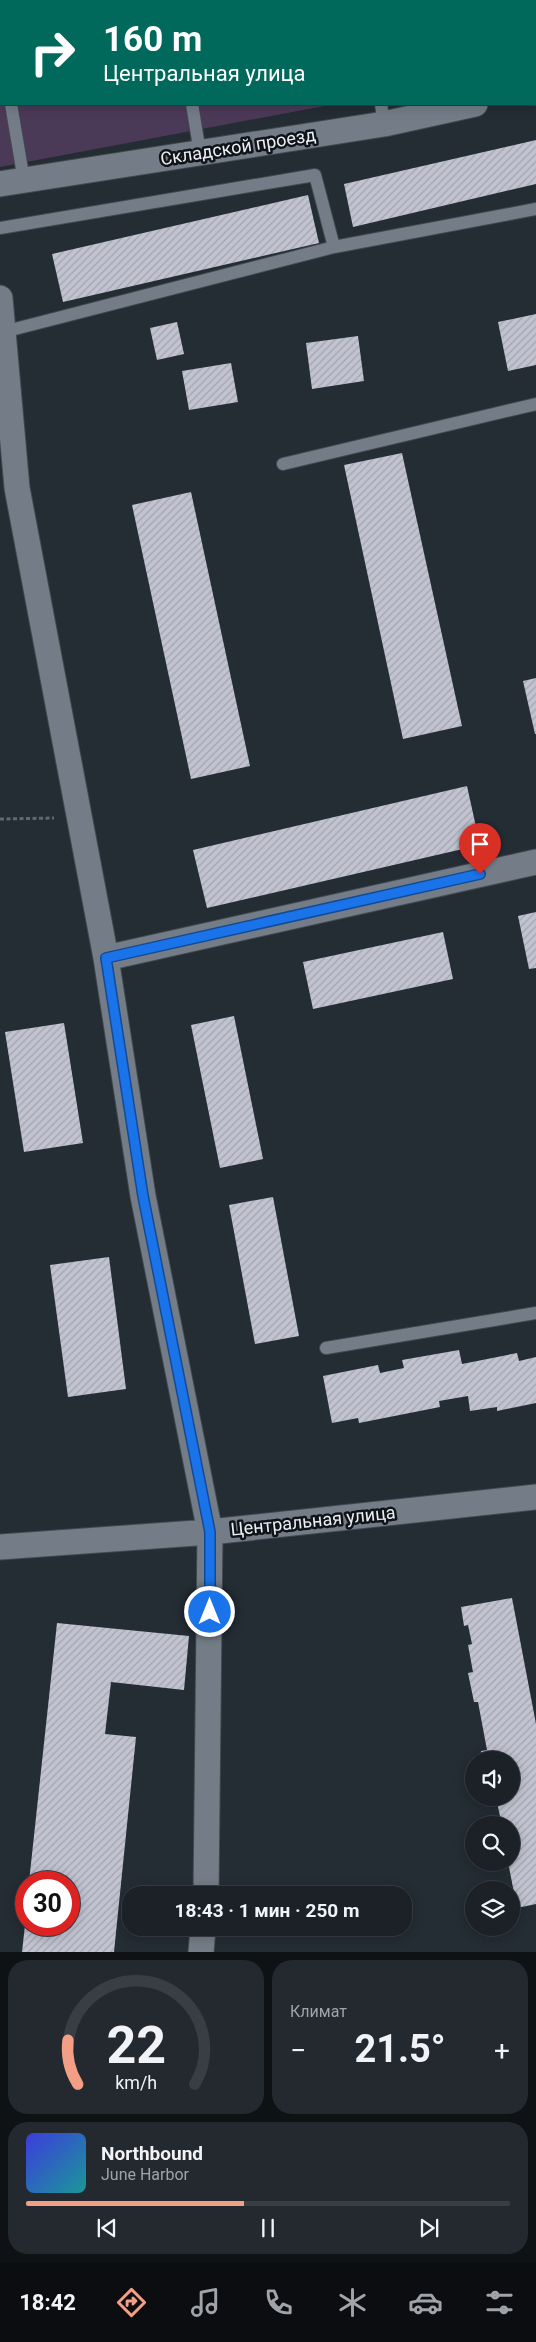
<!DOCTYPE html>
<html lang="ru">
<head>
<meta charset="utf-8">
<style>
  :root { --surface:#1b2127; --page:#24292f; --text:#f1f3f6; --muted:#a0a3a7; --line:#393e44; --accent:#f39f86 }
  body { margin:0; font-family:Roboto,sans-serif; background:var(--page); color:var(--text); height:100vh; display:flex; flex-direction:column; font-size:19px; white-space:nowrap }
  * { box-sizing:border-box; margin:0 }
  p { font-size:16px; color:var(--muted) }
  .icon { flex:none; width:28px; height:28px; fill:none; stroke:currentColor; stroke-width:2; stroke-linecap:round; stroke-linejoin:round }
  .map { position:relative; height:1952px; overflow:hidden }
  .panel { display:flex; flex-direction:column; gap:8px; padding:8px; background:#0f1215; flex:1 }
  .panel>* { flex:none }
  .top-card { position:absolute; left:0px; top:0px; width:536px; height:105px; box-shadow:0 2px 12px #0003,0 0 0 1px var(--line); background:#00695c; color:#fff; overflow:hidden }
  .tools { position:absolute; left:465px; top:1751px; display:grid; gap:10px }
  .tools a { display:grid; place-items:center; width:55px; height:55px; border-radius:50%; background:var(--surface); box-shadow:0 2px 12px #0003,0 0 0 1px var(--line); font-size:25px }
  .speed { position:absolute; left:15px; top:1871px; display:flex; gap:10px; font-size:25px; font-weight:700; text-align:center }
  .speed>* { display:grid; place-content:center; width:65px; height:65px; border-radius:50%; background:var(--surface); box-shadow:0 2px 12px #0003,0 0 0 1px var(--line); line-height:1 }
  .speed .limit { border:8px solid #d22; background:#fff; color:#111 }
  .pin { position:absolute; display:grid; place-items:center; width:42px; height:42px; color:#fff; margin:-51px -21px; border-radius:50% 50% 50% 0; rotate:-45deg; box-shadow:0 0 5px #0007 }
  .pin .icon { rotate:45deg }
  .me { position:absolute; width:55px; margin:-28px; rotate:0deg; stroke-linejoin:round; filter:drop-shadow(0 0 4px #0008) }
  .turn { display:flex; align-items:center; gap:18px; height:105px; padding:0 20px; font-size:22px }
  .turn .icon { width:65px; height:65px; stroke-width:2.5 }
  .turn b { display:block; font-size:35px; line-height:42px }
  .big { font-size:38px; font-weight:700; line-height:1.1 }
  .panel .tile { flex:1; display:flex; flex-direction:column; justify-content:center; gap:8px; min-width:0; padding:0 18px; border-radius:20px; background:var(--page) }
  .panel .dial { align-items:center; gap:0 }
  .dial svg { height:130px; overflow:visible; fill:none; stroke:var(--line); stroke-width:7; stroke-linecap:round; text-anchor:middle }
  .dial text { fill:var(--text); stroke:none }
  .song { display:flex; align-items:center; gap:15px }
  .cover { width:60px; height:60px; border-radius:8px; background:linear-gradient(135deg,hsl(240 70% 55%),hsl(180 70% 35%)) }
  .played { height:5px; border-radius:2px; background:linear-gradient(90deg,var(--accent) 45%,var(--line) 45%) }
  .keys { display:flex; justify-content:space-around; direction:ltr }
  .heat { display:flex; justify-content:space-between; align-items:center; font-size:28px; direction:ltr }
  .panel .tiles { flex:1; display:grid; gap:8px; grid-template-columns:1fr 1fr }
  .tile:last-child { grid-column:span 2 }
  .trip { position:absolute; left:122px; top:1886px; width:290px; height:50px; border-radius:20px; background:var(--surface); box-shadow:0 2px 12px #0003,0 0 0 1px var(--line); font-weight:700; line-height:50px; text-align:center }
  .menu { display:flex; height:80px; justify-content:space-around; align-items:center; background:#0b0d10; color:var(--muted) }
  .menu .icon { width:35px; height:35px }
  .menu .on { color:var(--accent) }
  .menu b { font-size:22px; color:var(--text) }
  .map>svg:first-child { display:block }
  .green { fill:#4b3958 }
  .building { fill:url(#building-hatch) }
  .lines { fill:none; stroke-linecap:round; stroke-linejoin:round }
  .lane-casing { stroke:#424950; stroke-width:14 }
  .street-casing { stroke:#424950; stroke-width:27 }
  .path { stroke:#61686f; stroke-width:3; stroke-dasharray:4 2.5; stroke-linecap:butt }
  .lane { stroke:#747d87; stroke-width:12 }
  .street { stroke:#747d87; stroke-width:25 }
  .route-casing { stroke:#114b97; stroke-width:12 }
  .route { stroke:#1a73e8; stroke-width:9 }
  .labels { text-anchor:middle; stroke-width:5; stroke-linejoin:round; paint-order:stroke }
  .street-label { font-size:18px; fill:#eaeff4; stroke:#101418 }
</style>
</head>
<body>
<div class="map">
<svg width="536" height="1952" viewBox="0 0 536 1952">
  <defs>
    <pattern id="building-hatch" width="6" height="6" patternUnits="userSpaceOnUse" patternTransform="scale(1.25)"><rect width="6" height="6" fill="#c2c3d1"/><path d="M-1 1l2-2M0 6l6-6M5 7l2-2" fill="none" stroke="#a3a4af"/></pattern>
  </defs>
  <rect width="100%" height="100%" fill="#242c34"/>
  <path class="green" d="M0,0H536V65L535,1H1V104H335L0,167Z"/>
  <path class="building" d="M536,140V184L353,227L344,184Z
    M308,195L319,243L63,302L52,254Z
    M536,314V365L508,371L498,322Z
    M177,322L184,354L157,360L150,328Z
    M358,336L364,381L312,389L306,343Z
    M231,363L238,402L189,410L182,371Z
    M402,453L462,726L403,739L344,465Z
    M191,492L250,766L191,779L132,505Z
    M536,678V734H535L523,681Z
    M467,786L480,845L207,908L193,850Z
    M536,912V968L529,969L518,916Z
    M443,932L453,979L313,1009L303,962Z
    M234,1016L263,1159L220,1168L191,1025Z
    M64,1023L83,1143L24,1152L5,1032Z
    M273,1197L299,1336L255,1344L229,1205Z
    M109,1257L126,1389L68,1397L50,1265Z
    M459,1350L462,1364L517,1353L519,1361L536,1357V1403L497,1411V1407L470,1411L468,1396L439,1401L440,1407L359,1423L358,1418L332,1423L323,1376L378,1365L380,1373L404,1368L402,1360Z
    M512,1598L536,1724V1904L517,1908L508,1862H511V1825H502L496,1798H511V1760H483L481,1751L487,1750L478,1702H474L468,1673L473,1672L468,1645L472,1644L468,1625L464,1626L461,1607Z
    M57,1623L189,1636L184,1690L111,1682L105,1734L136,1737L114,1952H22L25,1925H69V1882H29Z"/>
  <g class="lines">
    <g class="lane-casing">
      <path id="lane" d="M175,0V1
        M362,0V1
        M532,0V1
        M535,27L536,34
        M0,34L1,42
        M11,104L24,181
        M192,104L200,153
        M381,104L384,124
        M0,228L315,175L334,247L536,209
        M3,332L334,247
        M283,464L536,404
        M326,1348L536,1313"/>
    </g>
    <g class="street-casing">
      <path id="street" d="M535,91L536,90
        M0,184L384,124L475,104
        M0,298L17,488L106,958L143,1196L210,1532L206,1895
        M106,958L536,862
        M0,1547L210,1532L536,1497
        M201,1952L203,1928"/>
    </g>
    <path class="path" d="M0,819L54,818"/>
    <use href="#lane" class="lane"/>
    <use href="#street" class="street"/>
  </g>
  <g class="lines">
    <g class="route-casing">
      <path id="route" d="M210,1612V1532L143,1196L106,958L480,874"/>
    </g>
    <use href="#route" class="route"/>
  </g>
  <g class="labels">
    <g class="street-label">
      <text transform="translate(238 147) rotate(-9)" y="6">Складской проезд</text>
      <text transform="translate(313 1521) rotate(-6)" y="6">Центральная улица</text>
    </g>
  </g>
</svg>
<div class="tools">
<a><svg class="icon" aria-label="sound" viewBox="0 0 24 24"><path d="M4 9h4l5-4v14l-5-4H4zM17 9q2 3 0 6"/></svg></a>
<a><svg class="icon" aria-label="search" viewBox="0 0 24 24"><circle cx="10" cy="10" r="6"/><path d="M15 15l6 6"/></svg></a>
<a><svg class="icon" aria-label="layers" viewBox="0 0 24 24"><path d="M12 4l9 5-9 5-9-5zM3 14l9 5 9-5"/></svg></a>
</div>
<div class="speed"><div class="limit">30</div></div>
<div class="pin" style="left:480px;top:874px;background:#d93025"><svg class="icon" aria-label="arrive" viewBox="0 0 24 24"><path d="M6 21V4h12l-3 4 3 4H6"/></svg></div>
<svg class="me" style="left:210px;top:1612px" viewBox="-20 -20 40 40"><circle r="17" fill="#1a73e8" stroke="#fff" stroke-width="3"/><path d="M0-11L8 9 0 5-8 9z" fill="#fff"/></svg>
<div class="trip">18:43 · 1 мин · 250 m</div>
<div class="top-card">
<div class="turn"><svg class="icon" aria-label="right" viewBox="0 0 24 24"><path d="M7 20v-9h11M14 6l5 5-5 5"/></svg><div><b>160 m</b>Центральная улица</div></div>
</div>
</div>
<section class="panel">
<div class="tiles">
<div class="tile dial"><svg viewBox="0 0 100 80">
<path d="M14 69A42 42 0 1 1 86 69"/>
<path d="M14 69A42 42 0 0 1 8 42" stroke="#f39f86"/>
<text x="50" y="56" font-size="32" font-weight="700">22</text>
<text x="50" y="72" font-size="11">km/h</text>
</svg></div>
<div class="tile"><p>Климат</p>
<div class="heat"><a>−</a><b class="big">21.5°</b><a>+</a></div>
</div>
<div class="tile">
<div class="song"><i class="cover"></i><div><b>Northbound</b><p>June Harbor</p></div></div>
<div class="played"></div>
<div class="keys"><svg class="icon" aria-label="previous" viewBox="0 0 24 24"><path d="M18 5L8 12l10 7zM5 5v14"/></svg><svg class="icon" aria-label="pause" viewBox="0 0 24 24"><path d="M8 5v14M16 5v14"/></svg><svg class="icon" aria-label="next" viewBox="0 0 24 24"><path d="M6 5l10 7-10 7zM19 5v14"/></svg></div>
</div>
</div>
</section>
<nav class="menu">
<b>18:42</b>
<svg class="icon on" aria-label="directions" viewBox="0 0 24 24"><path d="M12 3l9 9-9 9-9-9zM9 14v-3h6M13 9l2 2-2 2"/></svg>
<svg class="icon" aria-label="music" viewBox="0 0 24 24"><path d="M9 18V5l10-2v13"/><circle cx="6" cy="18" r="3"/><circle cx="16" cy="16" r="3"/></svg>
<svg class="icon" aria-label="phone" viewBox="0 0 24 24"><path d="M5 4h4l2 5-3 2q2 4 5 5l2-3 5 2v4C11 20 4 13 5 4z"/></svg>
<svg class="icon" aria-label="climate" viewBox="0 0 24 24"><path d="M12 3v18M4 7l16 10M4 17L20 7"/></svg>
<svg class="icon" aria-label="car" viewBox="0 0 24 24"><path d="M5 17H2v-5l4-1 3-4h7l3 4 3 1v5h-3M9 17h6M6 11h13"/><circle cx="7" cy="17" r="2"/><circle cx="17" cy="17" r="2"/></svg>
<svg class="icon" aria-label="filters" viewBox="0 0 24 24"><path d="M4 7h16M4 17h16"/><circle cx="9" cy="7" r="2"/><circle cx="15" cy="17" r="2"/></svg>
</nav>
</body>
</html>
